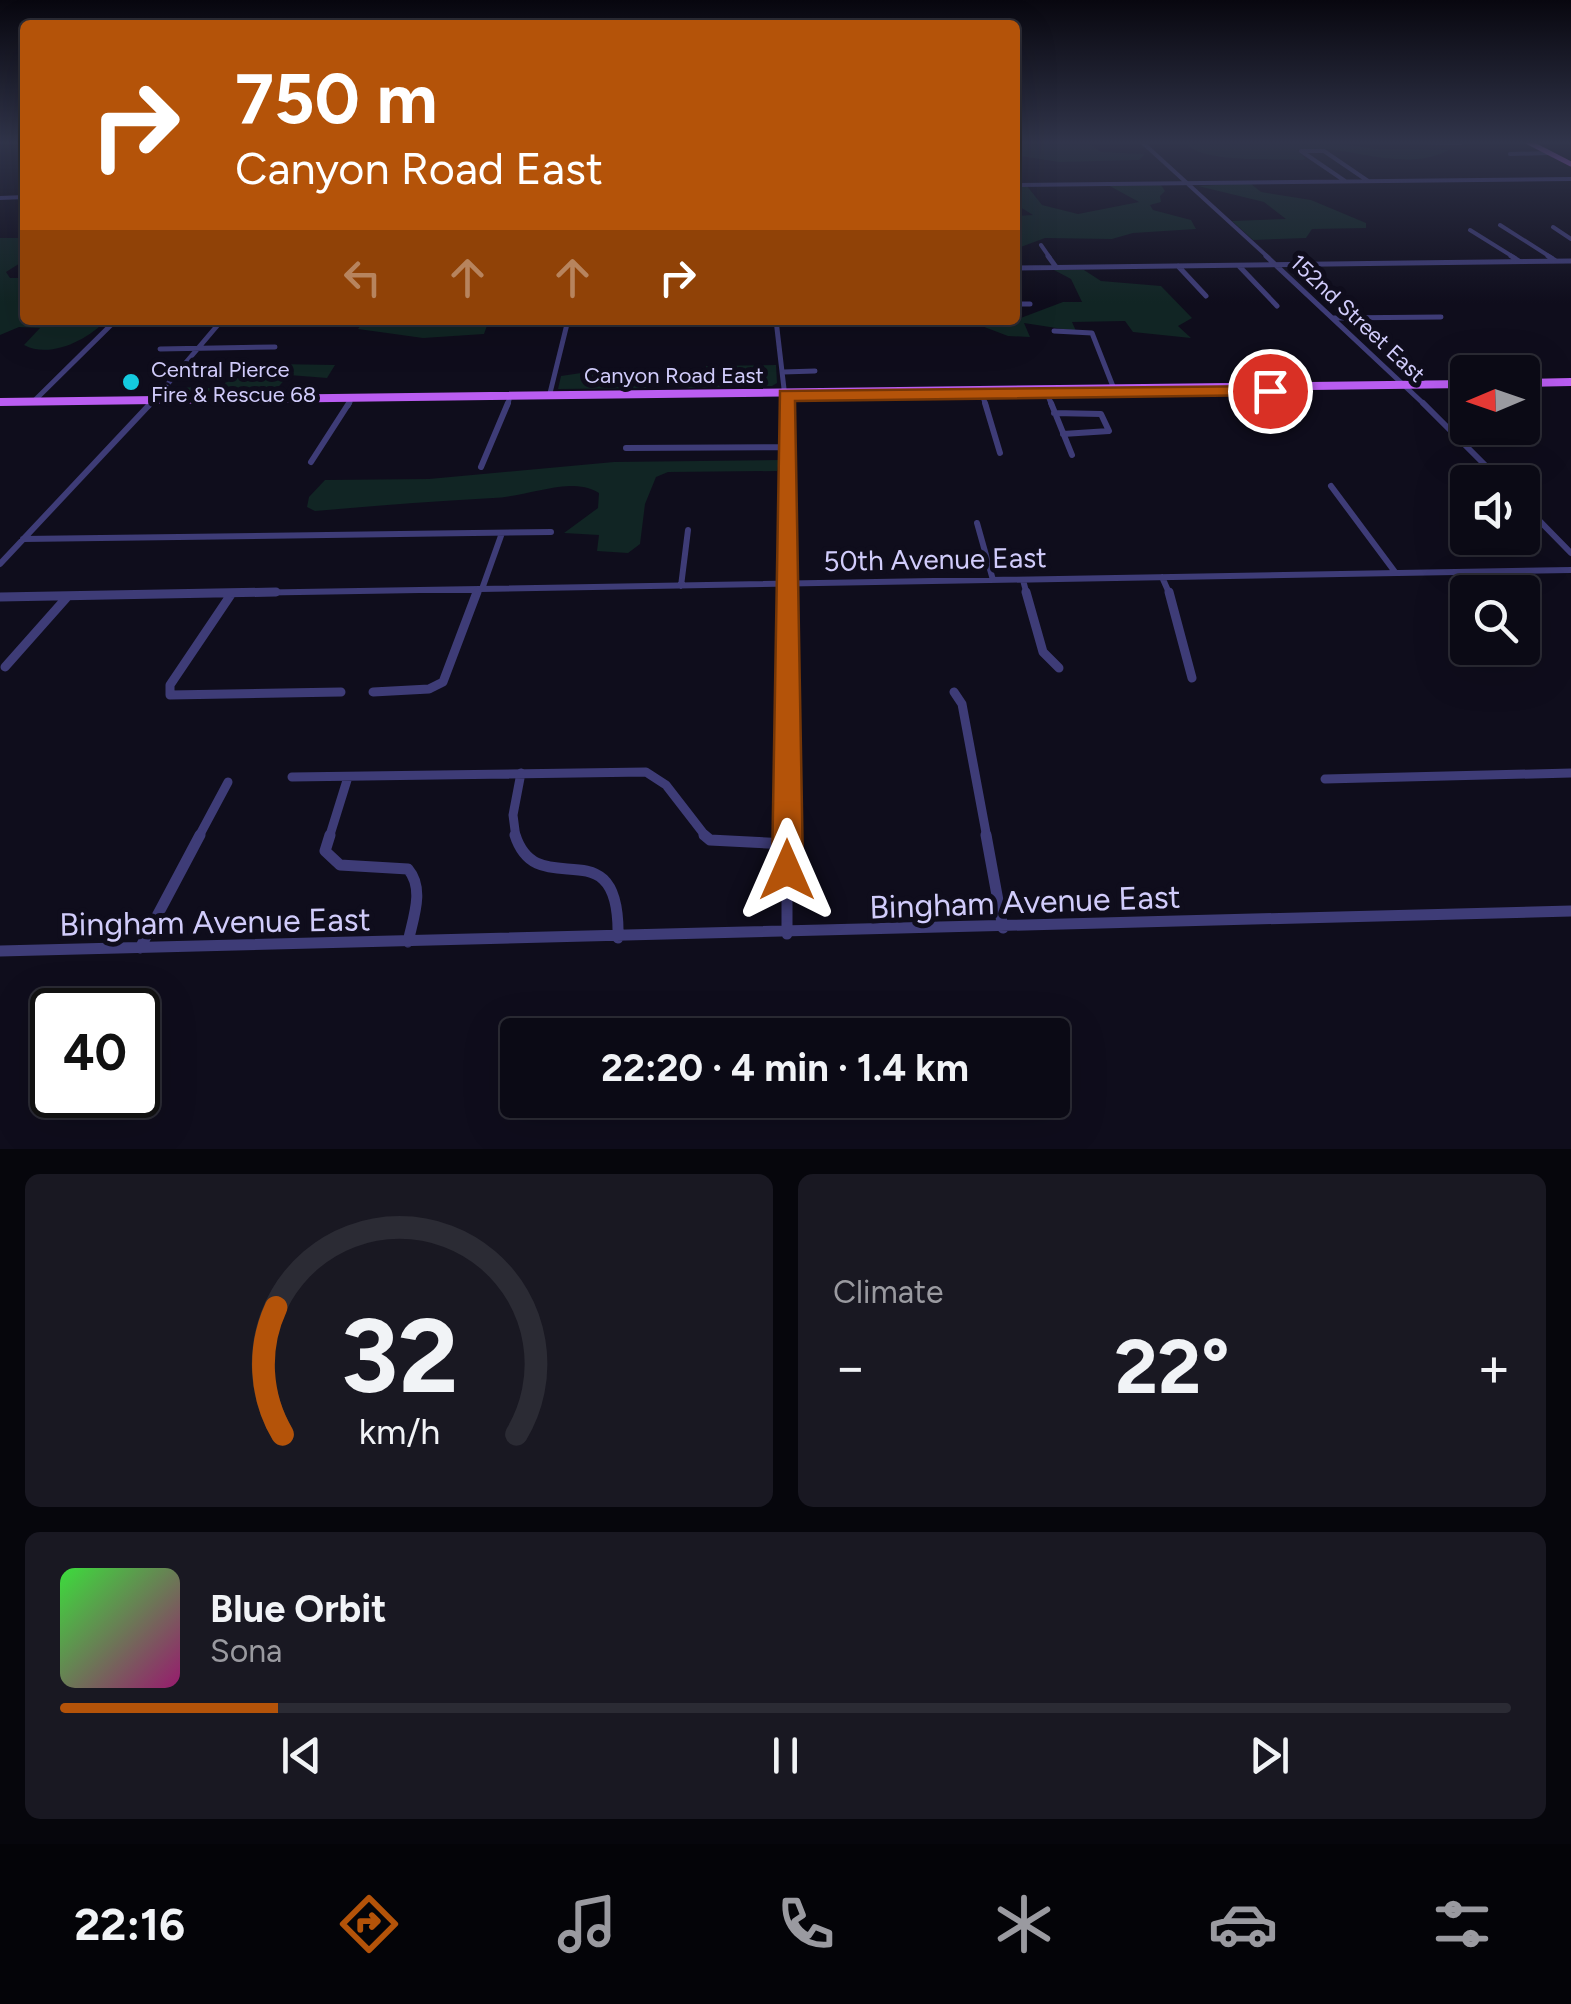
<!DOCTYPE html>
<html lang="en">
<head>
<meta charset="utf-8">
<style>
  :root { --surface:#0b0a15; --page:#191822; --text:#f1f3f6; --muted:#9a9aa0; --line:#2b2b34; --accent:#b45309 }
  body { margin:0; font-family:Figtree,sans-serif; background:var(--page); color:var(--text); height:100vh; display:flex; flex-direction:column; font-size:38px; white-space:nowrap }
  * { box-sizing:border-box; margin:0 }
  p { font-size:32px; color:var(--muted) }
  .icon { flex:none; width:55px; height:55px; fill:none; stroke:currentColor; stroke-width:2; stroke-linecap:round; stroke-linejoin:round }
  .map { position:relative; height:1149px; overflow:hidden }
  .sheet { display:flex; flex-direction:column; gap:25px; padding:25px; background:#06060c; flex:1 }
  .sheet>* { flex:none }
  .hud { position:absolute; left:20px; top:20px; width:1000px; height:305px; border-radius:10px; box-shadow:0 10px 40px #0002,0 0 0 2px var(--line); background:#b45309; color:#fff; overflow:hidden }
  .needle { width:65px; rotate:268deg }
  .fabs { position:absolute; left:1450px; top:355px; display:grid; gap:20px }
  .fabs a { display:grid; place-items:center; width:90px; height:90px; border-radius:10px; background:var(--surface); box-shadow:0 10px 40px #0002,0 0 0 2px var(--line); font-size:50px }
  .speed { position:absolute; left:30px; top:988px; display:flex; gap:20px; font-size:50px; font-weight:700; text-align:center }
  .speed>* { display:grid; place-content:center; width:130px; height:130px; border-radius:50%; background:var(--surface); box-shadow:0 10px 40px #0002,0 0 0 2px var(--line); line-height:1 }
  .speed .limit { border:5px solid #111; border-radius:15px; background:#fff; color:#111 }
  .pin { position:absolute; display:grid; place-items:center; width:85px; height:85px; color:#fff; margin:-42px; border:5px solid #fff; border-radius:50%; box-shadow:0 2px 10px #0007 }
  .me { position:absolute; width:110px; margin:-55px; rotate:0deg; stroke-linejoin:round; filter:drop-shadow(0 0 8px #0008) }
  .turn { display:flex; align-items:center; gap:35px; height:210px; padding:0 50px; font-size:45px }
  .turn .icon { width:130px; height:130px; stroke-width:2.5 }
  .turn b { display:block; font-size:70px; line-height:85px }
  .lanes { display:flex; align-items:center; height:95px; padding:0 50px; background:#0003; justify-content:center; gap:50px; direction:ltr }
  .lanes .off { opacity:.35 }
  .big { font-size:75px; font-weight:700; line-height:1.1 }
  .sheet .tile { flex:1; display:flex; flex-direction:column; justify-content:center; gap:15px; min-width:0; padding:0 35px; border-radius:15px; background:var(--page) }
  .sheet .dial { align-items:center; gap:0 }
  .dial svg { height:260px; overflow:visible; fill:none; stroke:var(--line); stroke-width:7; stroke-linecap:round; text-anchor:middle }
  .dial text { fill:var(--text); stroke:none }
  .song { display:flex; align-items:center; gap:30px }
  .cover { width:120px; height:120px; border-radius:15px; background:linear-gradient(135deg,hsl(120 70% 55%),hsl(320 70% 35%)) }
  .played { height:10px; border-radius:5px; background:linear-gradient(90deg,var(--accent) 15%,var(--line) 15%) }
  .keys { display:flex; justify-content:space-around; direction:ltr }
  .heat { display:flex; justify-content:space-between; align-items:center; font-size:55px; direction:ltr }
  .sheet .tiles { flex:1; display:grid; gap:25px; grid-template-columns:1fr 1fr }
  .tile:last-child { grid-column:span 2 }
  .trip { position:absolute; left:500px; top:1018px; width:570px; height:100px; border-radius:10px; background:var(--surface); box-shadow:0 10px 40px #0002,0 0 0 2px var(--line); font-weight:700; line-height:100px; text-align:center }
  .tabs { display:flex; height:160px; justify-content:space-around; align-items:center; background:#040408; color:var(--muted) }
  .tabs .icon { width:70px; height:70px }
  .tabs .active { color:var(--accent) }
  .tabs b { font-size:45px; color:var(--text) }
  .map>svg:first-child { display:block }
  .green { fill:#112524 }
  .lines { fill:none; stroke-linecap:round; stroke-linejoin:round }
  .minor-far4 { stroke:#3e3c77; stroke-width:4 }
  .minor-far3 { stroke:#3e3c77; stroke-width:5 }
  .minor-far2 { stroke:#3e3c77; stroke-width:6 }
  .minor-far1 { stroke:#3e3c77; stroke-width:9 }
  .minor { stroke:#3e3c77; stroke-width:11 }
  .major-far1 { stroke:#ba5df1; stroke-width:5 }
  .major { stroke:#ba5df1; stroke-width:8 }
  .route { fill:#b45309; stroke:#753606; stroke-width:2.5 }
  .poi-dot { fill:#14cadf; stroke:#0f0d1c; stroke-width:4 }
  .labels { text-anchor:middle; stroke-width:10; stroke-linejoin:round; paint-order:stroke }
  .far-street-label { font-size:22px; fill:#d1ccfb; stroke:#0f0d1c }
  .far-poi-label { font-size:22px; fill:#d1ccfb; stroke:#0f0d1c; text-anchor:start }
  .street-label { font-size:28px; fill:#d1ccfb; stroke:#0f0d1c }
  .near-street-label { font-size:32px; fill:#d1ccfb; stroke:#0f0d1c }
</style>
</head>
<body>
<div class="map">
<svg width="1571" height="1149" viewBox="0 0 1571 1149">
  <rect width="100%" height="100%" fill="#0f0d1c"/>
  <path class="green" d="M1015,142L1090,144L1101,152L1145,154L1139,160L1059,162L1015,155Z
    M1184,142H1323L1378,149L1449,150C1400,175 1349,142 1297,150L1306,159L1302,160C1273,158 1201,164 1184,142Z
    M1250,183L1261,192L1311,200L1366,223V228L1312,229L1306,238L1253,240L1232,221L1286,219L1264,202L1198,186Z
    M1108,185H1161L1165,191L1160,196L1161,202L1150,205L1153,210L1191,220L1196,229L1133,233L1112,239L1045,238L1015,249V216L1033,215L1015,204V186H1027L1042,205L1078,214L1139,202Z
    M0,238H25V260L6,272L10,278H25V320H106C88,340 50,359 24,345L40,328L19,327L0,335Z
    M1054,270H1084L1101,281L1161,286L1192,318L1178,326L1191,338L1133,332L1125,321L1072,322L1076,331L1024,323L1030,337L1008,336L979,325L913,324L912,320H1015L1063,302H1082L1071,279Z
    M364,320H489L484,334L423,338L358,329Z
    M335,365L327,378L289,375L272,394L168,393L173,387L211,388L275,364Z
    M776,365L777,383L772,386L685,388L690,377L706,373V366Z
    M581,373L628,376L647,388L558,389L561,376Z
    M779,460L777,471L668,472L656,477L645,504L640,544L628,553L597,551L599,535L564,533L598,508L599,493C590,487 580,486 570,486C544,487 519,497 493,498C433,501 375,506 315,511L307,507L309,497L325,480L429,479L614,462Z"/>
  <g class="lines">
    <path class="minor-far4" d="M1142,142L1269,258
      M1405,142L1461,143
      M1510,154L1549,153
      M1345,181L1301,151H1324L1368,181
      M1015,185L1571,179
      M0,198L25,197
      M1500,225L1552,258
      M1553,227L1571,239
      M1470,230L1515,258
      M1041,245L1050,258"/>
    <path class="minor-far3" d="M1048,256L1056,267
      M1266,256L1426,406
      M1511,256L1519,261
      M1548,256L1556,261
      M1178,266L1206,296
      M1239,266L1277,306
      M1015,268L1571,261
      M1015,304H1030
      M1333,318L1441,317
      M776,320L786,406
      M1054,331L1092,333L1114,389
      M160,349L275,347
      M783,372L815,371
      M550,393L568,320
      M1047,393L1052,406
      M982,394L986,406
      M33,402L116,320
      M149,406L222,320
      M348,406L350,402
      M507,406L509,400"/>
    <path class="minor-far2" d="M786,403V595
      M985,403L1000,453
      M1051,403L1072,455
      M1423,403L1502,482
      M1054,413L1101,414L1109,431L1063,434
      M626,448L786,447
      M311,462L349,403
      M481,467L508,403
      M1331,486L1395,572
      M1522,503L1571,553
      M977,523L993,580
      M23,539L551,532
      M0,564L151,403
      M1162,577L1170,595
      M1023,580L1027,595
      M681,586L688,530
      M482,589L502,533
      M130,595L1571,570
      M476,595L478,589"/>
    <path class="minor-far1" d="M786,592L787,838
      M1026,592L1043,652L1059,668
      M1169,592L1192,678
      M232,593L170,685V695L341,692
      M0,597L276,592
      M5,667L68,596
      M373,692L429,689L443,682L477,592
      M954,692L962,704L987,838
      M292,777L646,772L666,785L707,838
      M1325,779L1571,773
      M198,838L228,782
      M329,838L348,777
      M516,838L513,815L521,773"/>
    <path class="minor" d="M330,835L325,851L340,865L408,869C425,889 413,918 408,942
      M515,835C538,907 621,821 618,938
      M704,835L710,840L787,844
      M787,835V934
      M986,835L1003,928
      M140,948L200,835
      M0,951L1571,911"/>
    <path class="major-far1" d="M1528,142L1571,164"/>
    <path class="major" d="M1522,383L1571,382
      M0,402L1468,384"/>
  </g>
  <linearGradient id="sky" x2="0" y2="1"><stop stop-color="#08070f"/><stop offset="0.47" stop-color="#31354b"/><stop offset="1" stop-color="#31354b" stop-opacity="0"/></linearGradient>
  <rect width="1571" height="303" fill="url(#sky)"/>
  <path class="route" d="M1270,386L1278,391L1276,395L795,401L803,870L798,879L787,883L776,879L772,870L780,391Z"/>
  <circle class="poi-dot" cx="131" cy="382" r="10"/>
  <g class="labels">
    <g class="far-street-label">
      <text transform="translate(1358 318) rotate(43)" y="8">152nd Street East</text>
      <text x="674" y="383">Canyon Road East</text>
    </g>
    <g class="far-poi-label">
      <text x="151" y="377">Central Pierce<tspan x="151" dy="25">Fire &amp; Rescue 68</tspan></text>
    </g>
    <g class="street-label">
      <text transform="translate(935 559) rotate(-1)" y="10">50th Avenue East</text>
    </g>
    <g class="near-street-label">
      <text transform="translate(1025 902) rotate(-2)" y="11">Bingham Avenue East</text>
      <text transform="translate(215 922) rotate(-1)" y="11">Bingham Avenue East</text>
    </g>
  </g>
</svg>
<div class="fabs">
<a><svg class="needle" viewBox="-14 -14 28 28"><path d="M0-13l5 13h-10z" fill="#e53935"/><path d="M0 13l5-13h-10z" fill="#9a9aa0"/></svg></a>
<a><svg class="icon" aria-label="sound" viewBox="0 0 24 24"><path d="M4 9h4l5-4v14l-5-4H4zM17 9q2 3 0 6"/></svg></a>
<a><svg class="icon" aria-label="search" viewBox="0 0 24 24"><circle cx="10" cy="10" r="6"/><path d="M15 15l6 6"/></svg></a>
</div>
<div class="speed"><div class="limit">40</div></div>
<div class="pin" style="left:1270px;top:391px;background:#d93025"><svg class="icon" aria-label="arrive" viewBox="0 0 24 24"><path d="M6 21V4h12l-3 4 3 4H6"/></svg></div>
<svg class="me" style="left:787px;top:870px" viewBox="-20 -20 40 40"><path d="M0-17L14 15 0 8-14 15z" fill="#b45309" stroke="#fff" stroke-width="4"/></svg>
<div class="trip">22:20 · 4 min · 1.4 km</div>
<div class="hud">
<div class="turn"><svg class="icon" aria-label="right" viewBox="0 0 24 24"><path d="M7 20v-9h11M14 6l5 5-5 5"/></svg><div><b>750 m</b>Canyon Road East</div></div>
<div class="lanes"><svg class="icon off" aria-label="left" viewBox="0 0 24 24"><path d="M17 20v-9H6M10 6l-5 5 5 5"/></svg><svg class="icon off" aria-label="ahead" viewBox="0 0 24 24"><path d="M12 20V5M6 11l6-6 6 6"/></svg><svg class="icon off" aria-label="ahead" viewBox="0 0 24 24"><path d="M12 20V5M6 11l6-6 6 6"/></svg><svg class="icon" aria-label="right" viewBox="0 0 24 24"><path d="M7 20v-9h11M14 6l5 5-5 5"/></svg></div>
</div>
</div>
<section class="sheet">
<div class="tiles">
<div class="tile dial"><svg viewBox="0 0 100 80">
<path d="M14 69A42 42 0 1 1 86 69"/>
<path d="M14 69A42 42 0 0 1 12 30" stroke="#b45309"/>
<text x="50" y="56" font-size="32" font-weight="700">32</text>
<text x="50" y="72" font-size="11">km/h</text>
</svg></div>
<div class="tile"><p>Climate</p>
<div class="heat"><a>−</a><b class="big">22°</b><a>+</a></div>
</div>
<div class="tile">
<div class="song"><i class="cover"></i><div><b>Blue Orbit</b><p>Sona</p></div></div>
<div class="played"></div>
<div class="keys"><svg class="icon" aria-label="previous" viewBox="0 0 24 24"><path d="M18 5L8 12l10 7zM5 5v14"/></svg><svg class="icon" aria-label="pause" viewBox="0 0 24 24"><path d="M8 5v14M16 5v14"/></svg><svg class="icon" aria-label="next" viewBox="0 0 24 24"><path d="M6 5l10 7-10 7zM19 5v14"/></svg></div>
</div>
</div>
</section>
<nav class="tabs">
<b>22:16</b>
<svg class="icon active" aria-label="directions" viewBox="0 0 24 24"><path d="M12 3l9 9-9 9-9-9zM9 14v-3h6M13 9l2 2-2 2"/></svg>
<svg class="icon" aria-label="music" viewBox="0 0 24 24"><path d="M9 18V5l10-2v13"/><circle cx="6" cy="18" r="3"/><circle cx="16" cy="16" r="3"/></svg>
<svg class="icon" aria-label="phone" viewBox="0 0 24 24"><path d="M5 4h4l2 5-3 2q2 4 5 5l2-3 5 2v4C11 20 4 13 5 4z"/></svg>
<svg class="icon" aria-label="climate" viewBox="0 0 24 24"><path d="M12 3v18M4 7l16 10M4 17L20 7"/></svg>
<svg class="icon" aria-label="car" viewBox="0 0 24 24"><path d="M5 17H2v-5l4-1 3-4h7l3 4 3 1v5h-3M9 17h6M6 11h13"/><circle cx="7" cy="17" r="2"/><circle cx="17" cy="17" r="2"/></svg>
<svg class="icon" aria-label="filters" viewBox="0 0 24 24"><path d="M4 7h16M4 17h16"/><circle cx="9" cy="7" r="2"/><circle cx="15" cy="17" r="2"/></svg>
</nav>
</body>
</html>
